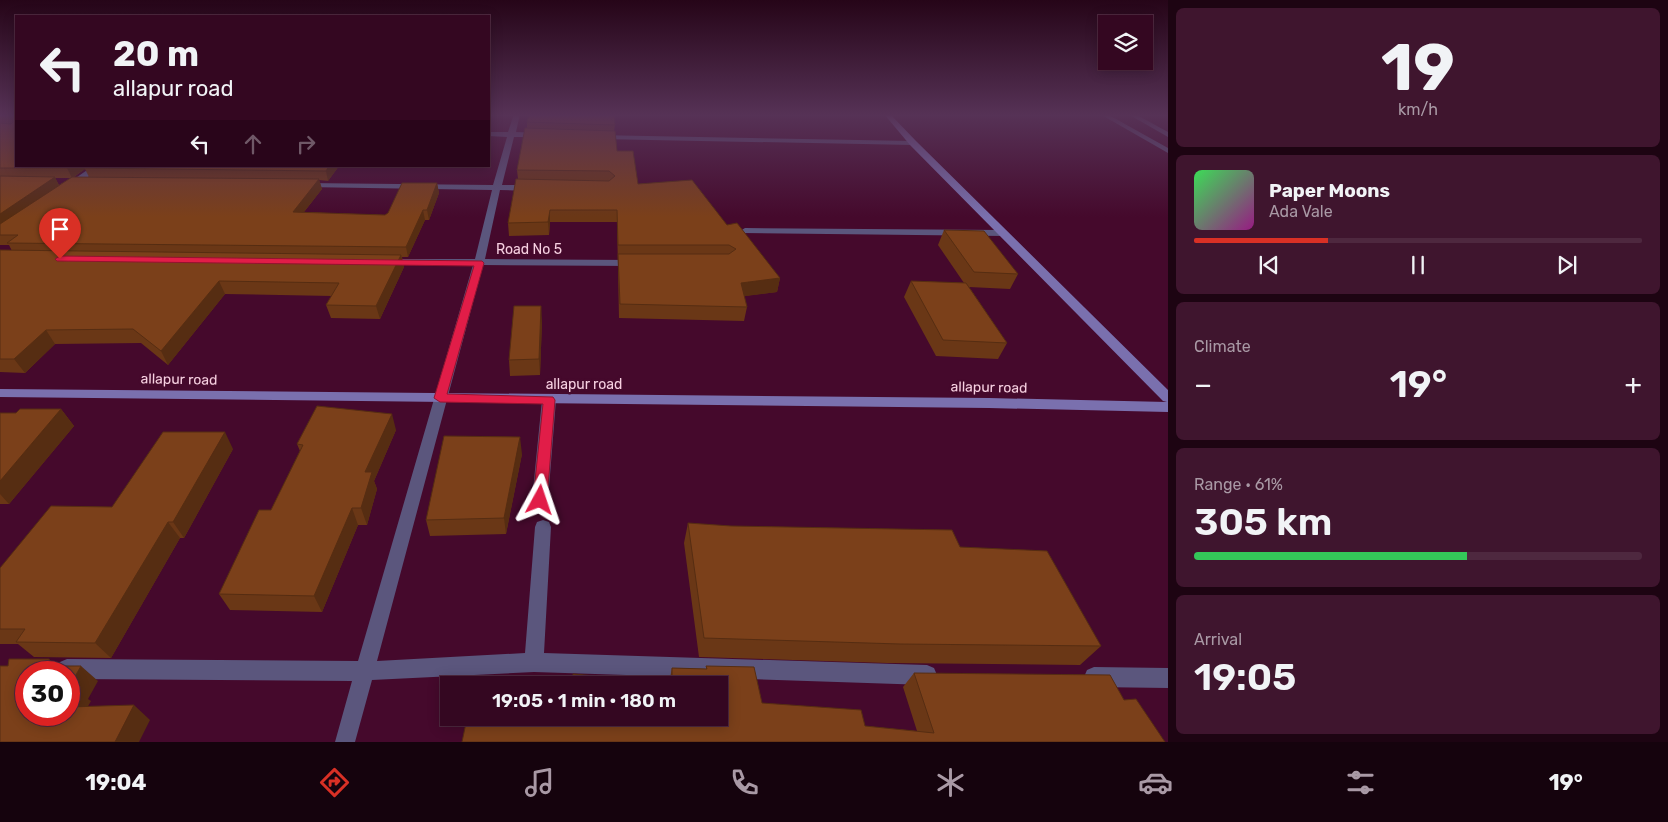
<!DOCTYPE html>
<html lang="en">
<head>
<meta charset="utf-8">
<style>
  :root { --surface:#340721; --page:#3f152e; --text:#f1f3f6; --muted:#a999a5; --line:#4e283f; --accent:#d93025 }
  body { margin:0; font-family:Rubik,sans-serif; background:var(--page); color:var(--text); height:100vh; display:flex; flex-direction:column; font-size:19px; white-space:nowrap }
  * { box-sizing:border-box; margin:0 }
  p { font-size:16px; color:var(--muted) }
  .icon { flex:none; width:28px; height:28px; fill:none; stroke:currentColor; stroke-width:2; stroke-linecap:round; stroke-linejoin:round }
  .map { position:relative; flex:1; overflow:hidden }
  .sheet { display:flex; flex-direction:column; gap:8px; padding:8px; background:#1d0412; width:500px }
  .sheet>* { flex:none }
  .guide { position:absolute; left:15px; top:15px; width:475px; height:152px; border-radius:0px; box-shadow:0 2px 12px #0003,0 0 0 1px var(--line); background:#340721; color:var(--text); overflow:hidden }
  .buttons { position:absolute; left:1098px; top:15px; display:grid; gap:10px }
  .buttons a { display:grid; place-items:center; width:55px; height:55px; border-radius:0px; background:var(--surface); box-shadow:0 2px 12px #0003,0 0 0 1px var(--line); font-size:25px }
  .speed { position:absolute; left:15px; top:661px; display:flex; gap:10px; font-size:25px; font-weight:700; text-align:center }
  .speed>* { display:grid; place-content:center; width:65px; height:65px; border-radius:50%; background:var(--surface); box-shadow:0 2px 12px #0003,0 0 0 1px var(--line); line-height:1 }
  .speed .limit { border:8px solid #d22; background:#fff; color:#111 }
  .pin { position:absolute; display:grid; place-items:center; width:42px; height:42px; color:#fff; margin:-51px -21px; border-radius:50% 50% 50% 0; rotate:-45deg; box-shadow:0 0 5px #0007 }
  .pin .icon { rotate:45deg }
  .me { position:absolute; width:55px; margin:-28px; rotate:5deg; stroke-linejoin:round; filter:drop-shadow(0 0 4px #0008) }
  .turn { display:flex; align-items:center; gap:18px; height:105px; padding:0 15px; font-size:22px }
  .turn .icon { width:65px; height:65px; stroke-width:2.5 }
  .turn b { display:block; font-size:35px; line-height:42px }
  .lanes { display:flex; align-items:center; height:48px; padding:0 15px; background:#0003; justify-content:center; gap:25px; direction:ltr }
  .lanes .off { opacity:.35 }
  .big { font-size:38px; font-weight:600; line-height:1.1 }
  .sheet .tile { flex:1; display:flex; flex-direction:column; justify-content:center; gap:8px; min-width:0; padding:0 18px; border-radius:8px; background:var(--page) }
  .sheet .dial { align-items:center; gap:0 }
  .dial b { font-size:65px; line-height:1 }
  .song { display:flex; align-items:center; gap:15px }
  .cover { width:60px; height:60px; border-radius:8px; background:linear-gradient(135deg,hsl(130 70% 55%),hsl(310 70% 35%)) }
  .played { height:5px; border-radius:2px; background:linear-gradient(90deg,var(--accent) 30%,var(--line) 30%) }
  .keys { display:flex; justify-content:space-around; direction:ltr }
  .heat { display:flex; justify-content:space-between; align-items:center; font-size:28px; direction:ltr }
  .charge { height:8px; border-radius:4px; background:linear-gradient(90deg,#34c759 61%,var(--line) 0) }
  .trip { position:absolute; left:440px; top:676px; width:288px; height:50px; border-radius:0px; background:var(--surface); box-shadow:0 2px 12px #0003,0 0 0 1px var(--line); font-weight:600; line-height:50px; text-align:center }
  .tabs { display:flex; height:80px; justify-content:space-around; align-items:center; background:#15030d; color:var(--muted) }
  .tabs .icon { width:35px; height:35px }
  .tabs .selected { color:var(--accent) }
  .tabs b { font-size:22px; color:var(--text) }
  main { display:flex; flex:1; min-height:0 }
  .map>svg:first-child { display:block }
  .lines { fill:none; stroke-linecap:round; stroke-linejoin:round }
  .minor { fill:#5b567d; fill-rule:evenodd }
  .tertiary { fill:#5b567d; fill-rule:evenodd }
  .secondary { fill:#7a70ae; fill-rule:evenodd }
  .wall { fill:#6a3716; fill-rule:evenodd }
  .shaded-wall { fill:#562d12 }
  .building { fill:#7b401a; stroke:#562d12 }
  .route { fill:#e11d48; stroke:#92132f }
  .labels { text-anchor:middle; stroke-width:5; stroke-linejoin:round; paint-order:stroke }
  .street-label { font-size:14px; fill:#f7d0e1; stroke:#45092c }
</style>
</head>
<body>
<main>
<div class="map">
<svg width="1168" height="742" viewBox="0 0 1168 742">
  <rect width="100%" height="100%" fill="#45092c"/>
  <g class="lines">
    <path class="minor" d="M514,114H520L516,132L540,133L544,135L540,137H514L502,185H530L534,188L530,191L500,190L485,259L635,260L640,263L635,266L483,265L377,661L525,653L535,527L537,522L543,520L549,522L551,527L544,653L927,665L934,668L937,675L934,682L927,685L534,672L372,680L355,742H335L352,681L69,679V672H59L57,669L60,662L67,659L358,661L473,265H387L382,262L387,259H475L492,190L305,187L301,185L305,183L493,185L507,137L489,136V132H508Z
      M597,135L913,141L917,143L913,145L600,139H597Z
      M93,166H103L73,188H67V184Z
      M745,228L1003,230L1008,233L1003,236L742,233L740,231Z
      M549,395L554,397L556,400L548,500L545,504L540,506L535,504L532,500L542,400L544,397Z
      M1094,667L1168,668V688L1094,687L1087,684L1084,677L1087,670Z"/>
    <path class="tertiary" d="M1100,114H1107L1168,148V153Z
      M1128,114H1135L1168,132V137Z"/>
    <path class="secondary" d="M884,114H890L916,141L1168,390V412L989,408L0,397V389L989,398L1167,402L1163,401L910,145Z"/>
  </g>
  <path class="wall" d="M0,114H16V166H339L328,181L319,180L322,189L304,212L385,215L437,183L439,193L429,220H425L408,257H402L404,267L380,319L331,318L326,305L332,296L225,294L168,365L141,343L55,344L25,373L0,372V250L12,251L9,245H0ZM85,169L89,177H74ZM55,178H71L59,185Z
    M527,122L615,125L614,131L617,151L638,184L727,225L780,278L777,292L744,296L747,307L744,321L619,318L617,222H550L549,235L509,236L508,223L518,179L517,170L527,128Z
    M944,230L1018,274L1010,289L969,287L1007,343L998,359L936,356L904,297L911,281L964,283L938,245Z
    M542,321L540,375L510,376L509,360Z
    M61,409L74,426L9,504H0V413H16Z
    M396,430L374,481L377,489L367,525H358L322,612L230,610L219,594L271,510L300,451L297,444Z
    M233,449L184,538H180L111,658L34,657L18,644H0V568L112,507Z
    M522,454L506,534L430,536L426,520Z
    M688,523L960,547L1101,646L1080,665L887,663L699,657L684,543Z
    M706,666L762,703L865,726L917,731L903,687L914,673L1124,700L1165,742H462L669,683L672,668L706,669Z"/>
  <path class="shaded-wall" d="M70,166H89L84,168L85,169L72,178L67,168Z
    M329,166H339L328,181L326,171Z
    M55,177L60,187L0,229V214Z
    M319,179L322,189L296,222L293,212Z
    M437,183L439,193L429,220L427,210Z
    M423,210L425,220L408,257L406,247Z
    M550,210V222L549,235L548,222Z
    M401,255L404,267L380,319L376,306Z
    M780,278L777,292L738,297L741,283Z
    M219,281L225,294L168,365L161,351Z
    M541,306L542,321L540,375L539,359Z
    M46,330L55,344L25,373L14,359Z
    M61,409L74,426L9,504L0,494V481Z
    M392,414L396,430L374,481L377,489L367,525L361,508L365,472Z
    M225,432L233,449L184,538L173,522Z
    M520,437L522,454L506,534L504,518Z
    M352,508L358,525L322,612L314,596Z
    M168,522L180,538L111,658L95,643Z
    M49,659L65,672L51,666Z
    M81,666L98,681L88,699L91,701L80,721L69,713V687Z
    M134,705L150,720L139,742H115Z"/>
  <path class="building" d="M0,114H16V166H70L67,168H0V123L11,124L13,122L11,116H0Z
    M529,114H614L615,125L527,122Z
    M525,128L615,131L617,151H633L638,184L692,180L727,225L737,223L780,278L741,283L747,307L620,304L618,254H729L736,249L729,245H618L617,210H550L548,222L508,223L516,179L609,181L615,176L609,171L517,170Z
    M88,166H329L326,171L84,168Z
    M0,176L55,177L0,214Z
    M72,177L319,179L293,212L385,215L388,213L402,183H437L427,210H423L406,247L7,243L18,235H0V224Z
    M944,230L984,231L1018,274L974,272Z
    M0,250L401,255L376,306L326,305L339,283L219,281L161,351L133,329L46,330L14,359H0Z
    M911,281L966,283L1007,343L943,340Z
    M514,306H541L539,359L509,360Z
    M317,406L392,414L365,472H372L361,508H352L314,596L219,594L259,510H271L303,445L297,444Z
    M20,409H61L0,481V413H16Z
    M163,432H225L173,522H168L95,643L16,642L25,629H0V568L51,506L112,507Z
    M444,436L520,437L504,518L426,520Z
    M688,523L731,526L952,530L960,547L1047,551L1101,646L900,644L704,638Z
    M9,659H49L51,666H81L69,687V672H26V715H69V707L134,705L115,742H0V666H8Z
    M706,666L754,667L762,703L861,710L865,726L934,733L914,673L1110,675L1124,700L1136,699L1165,742H462L467,718H719V685H473L474,682L573,678V674L672,683V668L707,669Z
    M69,687H73L69,695Z"/>
  <linearGradient id="sky" x2="0" y2="1"><stop stop-color="#260518"/><stop offset="0.53" stop-color="#563256"/><stop offset="1" stop-color="#563256" stop-opacity="0"/></linearGradient>
  <rect width="1168" height="217" fill="url(#sky)"/>
  <path class="route" d="M60,256L482,261L484,263L447,394L553,397L555,400L547,500L545,505L540,506L535,505L533,500L543,404L440,402L434,398L474,266L57,261L55,259Z"/>
  <g class="labels">
    <g class="street-label">
      <text x="529" y="254">Road No 5</text>
      <text transform="translate(179 379) rotate(1)" y="5">allapur road</text>
      <text x="584" y="389">allapur road</text>
      <text transform="translate(989 387) rotate(1)" y="5">allapur road</text>
    </g>
  </g>
</svg>
<div class="buttons">
<a><svg class="icon" aria-label="layers" viewBox="0 0 24 24"><path d="M12 4l9 5-9 5-9-5zM3 14l9 5 9-5"/></svg></a>
</div>
<div class="speed"><div class="limit">30</div></div>
<div class="pin" style="left:60px;top:259px;background:#d93025"><svg class="icon" aria-label="arrive" viewBox="0 0 24 24"><path d="M6 21V4h12l-3 4 3 4H6"/></svg></div>
<svg class="me" style="left:540px;top:500px" viewBox="-20 -20 40 40"><path d="M0-17L14 15 0 8-14 15z" fill="#e11d48" stroke="#fff" stroke-width="4"/></svg>
<div class="trip">19:05 · 1 min · 180 m</div>
<div class="guide">
<div class="turn"><svg class="icon" aria-label="left" viewBox="0 0 24 24"><path d="M17 20v-9H6M10 6l-5 5 5 5"/></svg><div><b>20 m</b>allapur road</div></div>
<div class="lanes"><svg class="icon" aria-label="left" viewBox="0 0 24 24"><path d="M17 20v-9H6M10 6l-5 5 5 5"/></svg><svg class="icon off" aria-label="ahead" viewBox="0 0 24 24"><path d="M12 20V5M6 11l6-6 6 6"/></svg><svg class="icon off" aria-label="right" viewBox="0 0 24 24"><path d="M7 20v-9h11M14 6l5 5-5 5"/></svg></div>
</div>
</div>
<section class="sheet">
<div class="tile dial"><b>19</b><p>km/h</p></div>
<div class="tile">
<div class="song"><i class="cover"></i><div><b>Paper Moons</b><p>Ada Vale</p></div></div>
<div class="played"></div>
<div class="keys"><svg class="icon" aria-label="previous" viewBox="0 0 24 24"><path d="M18 5L8 12l10 7zM5 5v14"/></svg><svg class="icon" aria-label="pause" viewBox="0 0 24 24"><path d="M8 5v14M16 5v14"/></svg><svg class="icon" aria-label="next" viewBox="0 0 24 24"><path d="M6 5l10 7-10 7zM19 5v14"/></svg></div>
</div>
<div class="tile"><p>Climate</p>
<div class="heat"><a>−</a><b class="big">19°</b><a>+</a></div>
</div>
<div class="tile"><p>Range · 61%</p><b class="big">305 km</b><div class="charge"></div></div>
<div class="tile"><p>Arrival</p><b class="big">19:05</b></div>
</section>
</main>
<nav class="tabs">
<b>19:04</b>
<svg class="icon selected" aria-label="directions" viewBox="0 0 24 24"><path d="M12 3l9 9-9 9-9-9zM9 14v-3h6M13 9l2 2-2 2"/></svg>
<svg class="icon" aria-label="music" viewBox="0 0 24 24"><path d="M9 18V5l10-2v13"/><circle cx="6" cy="18" r="3"/><circle cx="16" cy="16" r="3"/></svg>
<svg class="icon" aria-label="phone" viewBox="0 0 24 24"><path d="M5 4h4l2 5-3 2q2 4 5 5l2-3 5 2v4C11 20 4 13 5 4z"/></svg>
<svg class="icon" aria-label="climate" viewBox="0 0 24 24"><path d="M12 3v18M4 7l16 10M4 17L20 7"/></svg>
<svg class="icon" aria-label="car" viewBox="0 0 24 24"><path d="M5 17H2v-5l4-1 3-4h7l3 4 3 1v5h-3M9 17h6M6 11h13"/><circle cx="7" cy="17" r="2"/><circle cx="17" cy="17" r="2"/></svg>
<svg class="icon" aria-label="filters" viewBox="0 0 24 24"><path d="M4 7h16M4 17h16"/><circle cx="9" cy="7" r="2"/><circle cx="15" cy="17" r="2"/></svg>
<b>19°</b>
</nav>
</body>
</html>
